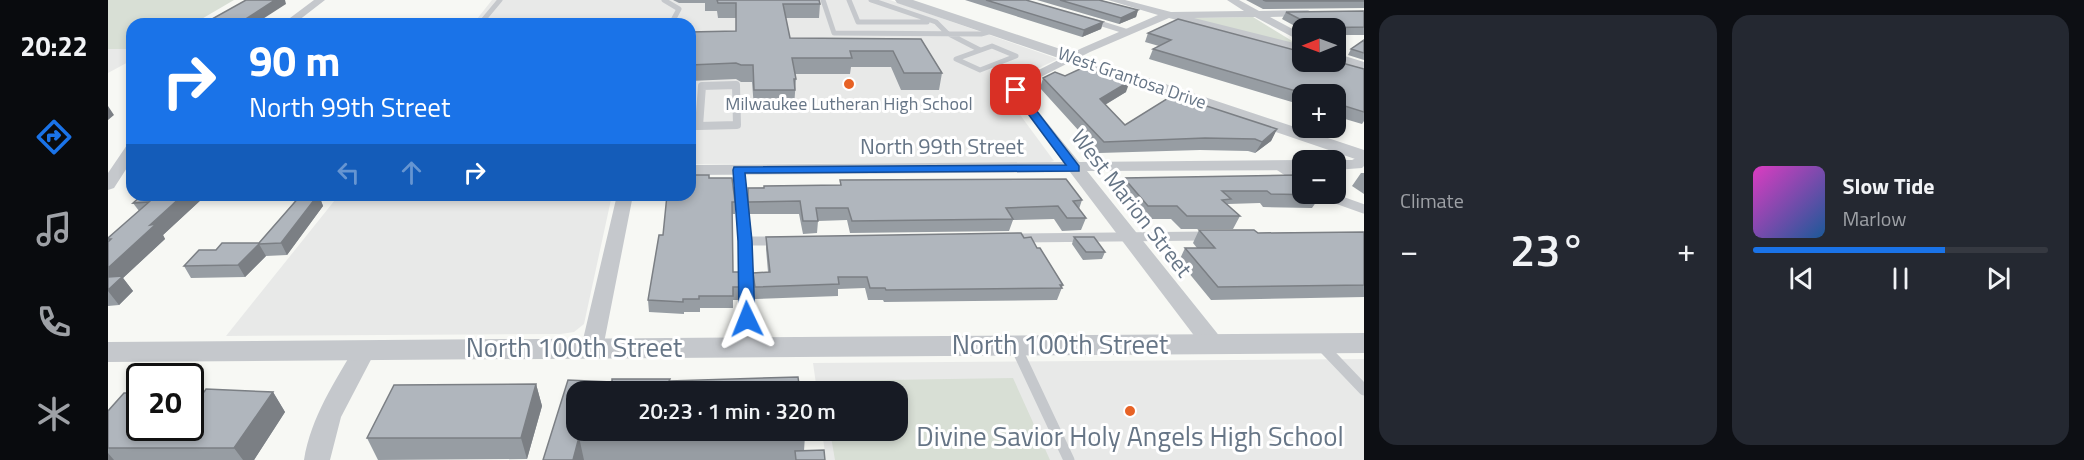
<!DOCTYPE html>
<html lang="en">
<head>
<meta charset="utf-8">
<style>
  :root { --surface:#171b24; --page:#242831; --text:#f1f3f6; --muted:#9ea1a6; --line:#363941; --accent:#1a73e8 }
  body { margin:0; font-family:"Titillium Web",sans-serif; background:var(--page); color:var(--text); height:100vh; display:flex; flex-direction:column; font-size:22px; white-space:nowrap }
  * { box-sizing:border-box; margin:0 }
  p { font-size:20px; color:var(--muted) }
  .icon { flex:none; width:33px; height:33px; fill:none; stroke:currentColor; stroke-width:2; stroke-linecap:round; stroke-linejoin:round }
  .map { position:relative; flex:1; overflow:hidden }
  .sheet { display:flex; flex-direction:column; gap:15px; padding:15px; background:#0d0f14; width:720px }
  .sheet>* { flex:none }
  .guide { position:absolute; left:18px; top:18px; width:570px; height:183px; border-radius:18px; box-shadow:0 3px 9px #0003; background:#1a73e8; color:#fff; overflow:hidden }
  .needle { width:39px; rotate:269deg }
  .fabs { position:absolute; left:1184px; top:18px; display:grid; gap:12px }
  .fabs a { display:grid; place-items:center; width:54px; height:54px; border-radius:12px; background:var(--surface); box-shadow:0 3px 9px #0003; font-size:30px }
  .speed { position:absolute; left:18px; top:363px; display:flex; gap:12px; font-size:30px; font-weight:700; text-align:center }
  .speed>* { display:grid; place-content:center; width:78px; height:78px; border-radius:50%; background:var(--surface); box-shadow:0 3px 9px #0003; line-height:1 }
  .speed .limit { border:3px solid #111; border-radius:9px; background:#fff; color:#111 }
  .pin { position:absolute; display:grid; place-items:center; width:51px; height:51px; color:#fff; margin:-26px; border-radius:12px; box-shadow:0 3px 9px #0006 }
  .me { position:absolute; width:66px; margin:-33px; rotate:358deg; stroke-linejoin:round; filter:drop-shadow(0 0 4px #0008) }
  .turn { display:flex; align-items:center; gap:21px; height:126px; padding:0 24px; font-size:27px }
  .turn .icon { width:78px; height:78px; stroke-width:2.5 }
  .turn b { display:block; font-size:42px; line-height:51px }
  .lanes { display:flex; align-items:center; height:57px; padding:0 24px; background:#0003; justify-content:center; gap:30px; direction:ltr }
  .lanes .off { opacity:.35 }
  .big { font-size:45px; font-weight:600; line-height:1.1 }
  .sheet .card { flex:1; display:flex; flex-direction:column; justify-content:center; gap:9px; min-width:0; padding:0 21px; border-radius:18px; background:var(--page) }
  .song { display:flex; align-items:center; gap:18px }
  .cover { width:72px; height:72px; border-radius:9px; background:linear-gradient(135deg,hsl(310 70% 55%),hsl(210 70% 35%)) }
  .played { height:6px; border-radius:3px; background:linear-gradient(90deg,var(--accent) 65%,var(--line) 65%) }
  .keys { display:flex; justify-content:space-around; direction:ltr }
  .heat { display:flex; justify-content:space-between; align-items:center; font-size:33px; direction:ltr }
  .sheet .tiles { flex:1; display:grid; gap:15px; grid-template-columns:repeat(2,1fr) }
  .trip { position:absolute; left:458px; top:381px; width:342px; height:60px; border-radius:18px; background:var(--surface); box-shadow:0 3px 9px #0003; font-weight:600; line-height:60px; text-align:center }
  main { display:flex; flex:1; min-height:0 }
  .dock { display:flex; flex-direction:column; width:108px; justify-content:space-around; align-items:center; background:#090b0e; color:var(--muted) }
  .dock .icon { width:42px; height:42px }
  .dock .current { color:var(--accent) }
  .dock b { font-size:27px; color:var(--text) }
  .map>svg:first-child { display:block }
  .built { fill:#e8e9e8 }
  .green { fill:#d8dfd5 }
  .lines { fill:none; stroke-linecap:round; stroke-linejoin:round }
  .service-far3 { stroke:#c5c8cc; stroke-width:5 }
  .service-far2 { stroke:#c5c8cc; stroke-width:8 }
  .service-far1 { stroke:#c5c8cc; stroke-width:9 }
  .service { stroke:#c5c8cc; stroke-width:11 }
  .minor { fill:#c5c8cc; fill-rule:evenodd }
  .tertiary { fill:#c5c8cc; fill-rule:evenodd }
  .wall { fill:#979da3 }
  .shaded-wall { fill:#7b7f84 }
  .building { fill:#b0b6bd; stroke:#7b7f84; stroke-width:1.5 }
  .route { fill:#1a73e8; stroke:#114b97; stroke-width:1.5 }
  .poi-dot { fill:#e76225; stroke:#fff; stroke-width:2 }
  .labels { text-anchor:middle; stroke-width:6; stroke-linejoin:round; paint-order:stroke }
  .far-street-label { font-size:18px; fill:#667586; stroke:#fff }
  .far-poi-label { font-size:18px; fill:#667586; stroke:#fff }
  .street-label { font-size:22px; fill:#667586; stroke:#fff }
  .near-street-label { font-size:27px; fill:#667586; stroke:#fff }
  .near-poi-label { font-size:27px; fill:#667586; stroke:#fff }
</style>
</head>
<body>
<main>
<nav class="dock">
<b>20:22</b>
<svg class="icon current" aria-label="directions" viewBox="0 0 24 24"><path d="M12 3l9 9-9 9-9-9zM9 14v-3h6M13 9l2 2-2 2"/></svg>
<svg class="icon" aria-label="music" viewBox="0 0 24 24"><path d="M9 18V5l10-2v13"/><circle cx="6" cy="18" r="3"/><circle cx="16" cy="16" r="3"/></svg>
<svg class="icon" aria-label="phone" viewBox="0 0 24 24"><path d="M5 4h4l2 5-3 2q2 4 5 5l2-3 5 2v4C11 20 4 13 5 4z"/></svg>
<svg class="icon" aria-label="climate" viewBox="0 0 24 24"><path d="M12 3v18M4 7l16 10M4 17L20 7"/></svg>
</nav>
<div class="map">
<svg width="1256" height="460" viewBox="0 0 1256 460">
  <rect width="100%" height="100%" fill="#f7f8f4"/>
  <path class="built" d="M384,0H782L950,59L901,82L896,89L899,97L946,161L939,163L582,164V24H365Z
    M0,49H24V60L0,73Z
    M231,195H504L476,324L466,332L453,334L118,336Z
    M1256,359V460H718L714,431L789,430V392L709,391L705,363Z"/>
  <path class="green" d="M0,0H126L85,24H24V49H0Z
    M1145,17L1194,47L1081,18Z
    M905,378L942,460H727L722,431L789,430V392L716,391L714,381Z"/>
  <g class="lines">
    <path class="service-far3" d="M556,0L571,9L563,24
      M715,0L726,33L873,34L884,31
      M741,0L750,22H819
      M763,0L828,22L839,33L872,50
      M985,21L1020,32
      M372,24L392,0
      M884,46L908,56L872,70L848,59Z"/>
    <path class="service-far2" d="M628,85L629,125L591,126L594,86Z
      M582,126H591
      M1170,166L1185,176
      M631,170L632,176"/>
    <path class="service-far1" d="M631,175L639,301
      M1182,175L1194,183
      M1214,194L1256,209
      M912,238L1099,236
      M637,241H670"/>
    <path class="service" d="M639,300L640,347
      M907,345L961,460
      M1213,345L1256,390"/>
    <path class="minor" d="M206,0H217L186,24H174Z
      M1000,0H1017L1063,12L1136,11L1119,0H1131L1151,11L1200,10L1205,13L1200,16L1162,17L1194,34V42L1147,17L1086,18L1194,45V52L1061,18L982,52L915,86V90L920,99L971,162L1194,160H1195L1194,170L979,171L1113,338L1116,344L1113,350L1105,352L1097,350L962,172L582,175V165L955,162L901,90L903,84L974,48L1050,15Z
      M1227,53L1256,62V70L1227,61Z
      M24,143V160L6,188L0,190V173L19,145Z
      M1256,154V166L1254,168L1227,170L1226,160H1244Z
      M509,195H525L495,348L492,354L484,356L476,354L473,348Z
      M257,342L265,344L268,350L233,417L222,460H196C203,417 227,381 249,344Z"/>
    <path class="tertiary" d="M787,0H805L1256,150V162L789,3Z
      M1256,333V353L0,362V342Z"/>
  </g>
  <path class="wall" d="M565,0H711L712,4L711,18H678L682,38L813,39L834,73L831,90H793L783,67H743L742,74H687L688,79L686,107L646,108L644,82H633L628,79L582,81V32L628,31V18H610L609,11H597V3H571Z
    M857,0H918L995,22L993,29L974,37Z
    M929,0H992L1030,10L1028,17L1011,24Z
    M1138,0H1256V8L1155,9Z
    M1256,11V35H1227V28H1194V30L1174,19L1178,12Z
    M1040,33L1256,69V121L1254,124L1227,116V94H1194V105L1041,59L1045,49L1051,46L1037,42Z
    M1256,40V60L1240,55L1243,49Z
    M957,76L1018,92L997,105L1017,125L1169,129L1163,141L1147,153L1140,151L1092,150L991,153L932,88L935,78Z
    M1253,173H1256V194L1244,186Z
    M601,178L627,202V214H624L625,272H631V300H625V308H592V312H576V314L541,312L540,300L555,235Z
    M1016,178L1213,195L1204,208L1155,207L1152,203L1120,204V205L1132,216L1125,229H1073L1063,219H1034L1011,191Z
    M732,180L974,200L971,209L978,218L973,230L954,231L946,219L905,220L901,231L742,233L739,220L710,221L709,233L695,234L691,214H640V188L732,185Z
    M34,195H214L212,198L215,206L179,255L158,256L137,277L83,278L76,266L108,250L151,243L189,199L95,198L55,235L57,239L15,278L25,291L11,305L0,306V238L31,211L25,203Z
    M1091,230L1150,233L1256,232V297L1103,300L1071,261L1077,248H1089L1085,243Z
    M658,237L916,238L955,285L949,300L776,302L775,300H760L757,288L730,289V296L647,299L645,284V273L660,272L658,249Z
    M966,237L997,252L994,259L975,260L964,244Z
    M562,379V381L697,435L696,451L717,460H435L504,382Z
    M428,384L434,406L419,459L270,460L259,438Z
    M165,392L177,412L146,460H0V411Z"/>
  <path class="shaded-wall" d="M167,0H177L178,4L147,24H130Z
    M1030,10L1028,17L1011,24L1013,18Z
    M995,22L993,29L974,37L976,30Z
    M1022,81L1018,92L988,110L992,99Z
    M0,106L6,115L0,120Z
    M1169,129L1163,141L1147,153L1154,142Z
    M75,195H93L95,198L55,235L57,239L15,278L25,291L11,305L0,291V268L42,225Z
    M208,195H214L212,198L215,206L179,255L173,243Z
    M151,244L158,256L137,277L130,265Z
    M428,384L434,406L419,459L413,438Z
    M165,392L177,412L146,460H135L126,448Z
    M471,437L476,460H465Z
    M0,453L6,460H0Z"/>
  <path class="building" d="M138,0H167L130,24H95Z
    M609,0H711L712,4H675L682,38L813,39L834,73H796L785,51H742L744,58H684L688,79H686L687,90H646L645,65H633L628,63L582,65V32L628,31V3H610Z
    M878,0H918L995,22L976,30Z
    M952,0H991L1030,10L1013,18Z
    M1155,0H1256V1H1158Z
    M1256,11V27L1209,28L1178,12Z
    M1070,19L1194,52V62L1227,61L1256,69V112L1227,103V94H1198L1045,49L1063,40L1040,33Z
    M1256,40V53L1243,49Z
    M974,68L1022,81L992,99L1017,125L1065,95L1169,129L1154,142L1147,139L1097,138L996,142L935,78L947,72L957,76Z
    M582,175H601V178H624L627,202H624L625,272H631V287H625V296H591V299H575V302L540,300L551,235H555L559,195H582Z
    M1188,175L1194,180V194H1211L1213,195L1163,194L1159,191H1114L1123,199L1114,200L1132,216H1079L1069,206H1040L1016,178Z
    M958,179L974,200L965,201L978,218H959L950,206L898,208L905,219L744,221L740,208H708L710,221H695L692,201L640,202V188H656V186L733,185L732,180Z
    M34,195H75L42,225L48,224L0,268V242L3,239H0V238L41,202L25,203Z
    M193,195H210L173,243L151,244L130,265L76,266L91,250H108L114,243H151Z
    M1091,230H1146L1150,233L1256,232V285L1110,287L1077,248H1107Z
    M913,233L916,238L923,237L929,248H932L955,285H952L954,288L778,290L777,288H762L759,277H730L731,284L647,287L645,273L662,272L658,237Z
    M966,237H986L997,252H978Z
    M15,276L0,290V277Z
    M690,377L692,392H468V430H697V435L471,437L465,460H435L460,380L504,382V379H562L561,381Z
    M428,384L413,438H259L286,385Z
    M98,389L165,392L126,448H0V411L16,393H32V428H82V392H96Z
    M716,450L717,460H688L687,451Z"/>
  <path class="route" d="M904,88H911L971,166V171L637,173L644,241L647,319L645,323H633L631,319L630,241L625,170L626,167L958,165L904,92Z"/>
  <g class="poi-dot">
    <circle cx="741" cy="84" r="6"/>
    <circle cx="1022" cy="411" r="6"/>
  </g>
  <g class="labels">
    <g class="far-street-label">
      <text transform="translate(1024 78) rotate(19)" y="6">West Grantosa Drive</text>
    </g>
    <g class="far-poi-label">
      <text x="741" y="110">Milwaukee Lutheran High School</text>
    </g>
    <g class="street-label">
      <text x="834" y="154">North 99th Street</text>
      <text transform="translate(1024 203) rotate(52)" y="8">West Marion Street</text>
    </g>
    <g class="near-street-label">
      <text x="952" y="354">North 100th Street</text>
      <text x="466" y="357">North 100th Street</text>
    </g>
    <g class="near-poi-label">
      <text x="1022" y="446">Divine Savior Holy Angels High School</text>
    </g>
  </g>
</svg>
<div class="fabs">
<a><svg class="needle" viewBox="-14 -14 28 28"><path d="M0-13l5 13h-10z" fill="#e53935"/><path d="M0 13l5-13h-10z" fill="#9ea1a6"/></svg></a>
<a>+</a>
<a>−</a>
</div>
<div class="speed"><div class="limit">20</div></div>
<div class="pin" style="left:908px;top:90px;background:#d93025"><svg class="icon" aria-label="arrive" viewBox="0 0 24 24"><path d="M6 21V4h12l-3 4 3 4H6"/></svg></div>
<svg class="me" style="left:639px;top:319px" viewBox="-20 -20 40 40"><path d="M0-17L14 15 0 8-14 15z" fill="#1a73e8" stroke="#fff" stroke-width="4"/></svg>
<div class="trip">20:23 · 1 min · 320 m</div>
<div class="guide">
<div class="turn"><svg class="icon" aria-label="right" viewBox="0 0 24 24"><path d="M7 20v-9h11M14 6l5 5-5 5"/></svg><div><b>90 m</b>North 99th Street</div></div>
<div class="lanes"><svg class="icon off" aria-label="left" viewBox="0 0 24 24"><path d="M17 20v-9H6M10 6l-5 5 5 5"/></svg><svg class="icon off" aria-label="ahead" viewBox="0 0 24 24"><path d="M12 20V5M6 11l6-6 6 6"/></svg><svg class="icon" aria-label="right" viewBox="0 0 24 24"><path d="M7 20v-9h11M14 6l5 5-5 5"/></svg></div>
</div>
</div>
<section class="sheet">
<div class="tiles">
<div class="card"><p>Climate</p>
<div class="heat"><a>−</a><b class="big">23°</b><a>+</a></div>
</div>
<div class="card">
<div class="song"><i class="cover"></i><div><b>Slow Tide</b><p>Marlow</p></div></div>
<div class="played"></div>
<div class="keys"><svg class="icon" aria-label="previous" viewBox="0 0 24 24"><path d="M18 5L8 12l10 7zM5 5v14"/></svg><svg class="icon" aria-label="pause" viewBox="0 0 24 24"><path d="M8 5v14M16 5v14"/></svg><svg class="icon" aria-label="next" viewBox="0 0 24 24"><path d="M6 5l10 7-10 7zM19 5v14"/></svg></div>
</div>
</div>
</section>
</main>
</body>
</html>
